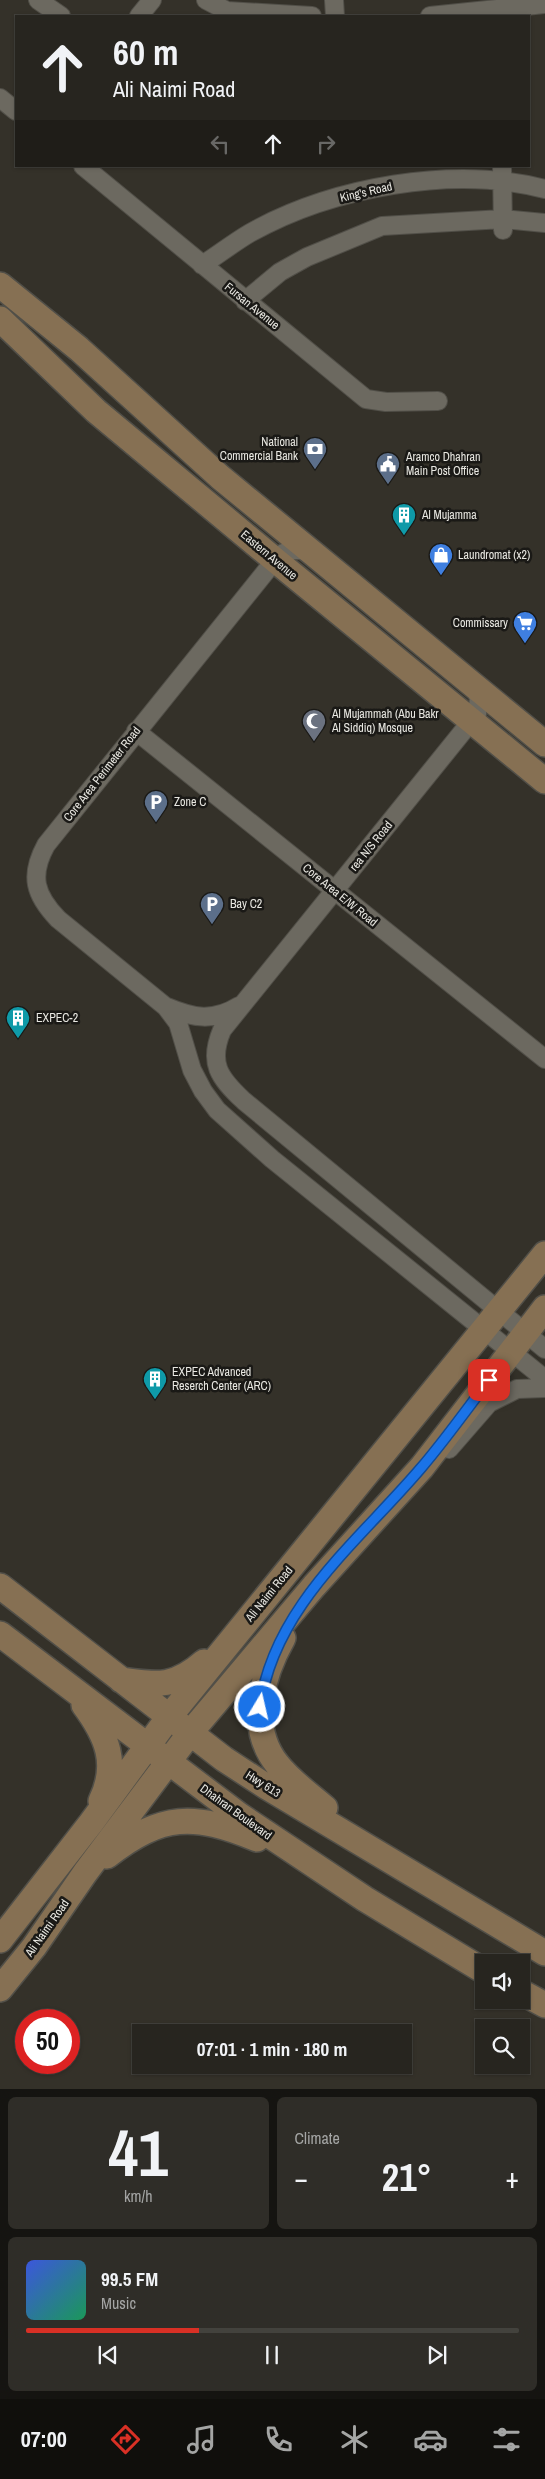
<!DOCTYPE html>
<html lang="en">
<head>
<meta charset="utf-8">
<style>
  :root { --surface:#27251f; --page:#2f2d28; --text:#f1f3f6; --muted:#a4a5a4; --line:#43423d; --accent:#d93025 }
  body { margin:0; font-family:"Archivo Narrow",sans-serif; background:var(--page); color:var(--text); height:100vh; display:flex; flex-direction:column; font-size:19px; white-space:nowrap }
  * { box-sizing:border-box; margin:0 }
  p { font-size:16px; color:var(--muted) }
  .icon { flex:none; width:28px; height:28px; fill:none; stroke:currentColor; stroke-width:2; stroke-linecap:round; stroke-linejoin:round }
  .map { position:relative; height:2089px; overflow:hidden }
  .details { display:flex; flex-direction:column; gap:8px; padding:8px; background:#151411; flex:1 }
  .details>* { flex:none }
  .guide { position:absolute; left:15px; top:15px; width:515px; height:152px; border-radius:0px; box-shadow:0 1px 4px #0004,0 0 0 1px var(--line); background:#27251f; color:var(--text); overflow:hidden }
  .tools { position:absolute; left:475px; top:1954px; display:grid; gap:10px }
  .tools a { display:grid; place-items:center; width:55px; height:55px; border-radius:0px; background:var(--surface); box-shadow:0 1px 4px #0004,0 0 0 1px var(--line); font-size:25px }
  .speed { position:absolute; left:15px; top:2009px; display:flex; gap:10px; font-size:25px; font-weight:700; text-align:center }
  .speed>* { display:grid; place-content:center; width:65px; height:65px; border-radius:50%; background:var(--surface); box-shadow:0 1px 4px #0004,0 0 0 1px var(--line); line-height:1 }
  .speed .limit { border:8px solid #d22; background:#fff; color:#111 }
  .pin { position:absolute; display:grid; place-items:center; width:42px; height:42px; color:#fff; margin:-21px; border-radius:10px; box-shadow:0 2px 8px #0006 }
  .me { position:absolute; width:55px; margin:-28px; rotate:9deg; stroke-linejoin:round; filter:drop-shadow(0 0 4px #0008) }
  .turn { display:flex; align-items:center; gap:18px; height:105px; padding:0 15px; font-size:22px }
  .turn .icon { width:65px; height:65px; stroke-width:2.5 }
  .turn b { display:block; font-size:35px; line-height:42px }
  .lanes { display:flex; align-items:center; height:48px; padding:0 15px; background:#0003; justify-content:center; gap:25px; direction:ltr }
  .lanes .off { opacity:.35 }
  .big { font-size:38px; font-weight:700; line-height:1.1 }
  .details .tile { flex:1; display:flex; flex-direction:column; justify-content:center; gap:8px; min-width:0; padding:0 18px; border-radius:8px; background:var(--page) }
  .details .dial { align-items:center; gap:0 }
  .dial b { font-size:65px; line-height:1 }
  .song { display:flex; align-items:center; gap:15px }
  .cover { width:60px; height:60px; border-radius:8px; background:linear-gradient(135deg,hsl(230 70% 55%),hsl(150 70% 35%)) }
  .played { height:5px; border-radius:2px; background:linear-gradient(90deg,var(--accent) 35%,var(--line) 35%) }
  .keys { display:flex; justify-content:space-around; direction:ltr }
  .heat { display:flex; justify-content:space-between; align-items:center; font-size:28px; direction:ltr }
  .details .tiles { flex:1; display:grid; gap:8px; grid-template-columns:1fr 1fr }
  .tile:last-child { grid-column:span 2 }
  .trip { position:absolute; left:132px; top:2024px; width:280px; height:50px; border-radius:0px; background:var(--surface); box-shadow:0 1px 4px #0004,0 0 0 1px var(--line); font-weight:700; line-height:50px; text-align:center }
  .dock { display:flex; height:80px; justify-content:space-around; align-items:center; background:#100f0c; color:var(--muted) }
  .dock .icon { width:35px; height:35px }
  .dock .active { color:var(--accent) }
  .dock b { font-size:22px; color:var(--text) }
  .map>svg:first-child { display:block }
  .lines { fill:none; stroke-linecap:round; stroke-linejoin:round }
  .street-casing { stroke:#514f48; stroke-width:20 }
  .secondary-casing { stroke:#514f48; stroke-width:28 }
  .street { stroke:#6c6960; stroke-width:18 }
  .secondary { stroke:#867053; stroke-width:25 }
  .route-casing { stroke:#114b97; stroke-width:12 }
  .route { stroke:#1a73e8; stroke-width:9 }
  .labels { text-anchor:middle; stroke-width:5; stroke-linejoin:round; paint-order:stroke }
  .street-label { font-size:12px; fill:#e9e8e2; stroke:#1a1916 }
  .poi-label { font-size:12px; fill:#e9e8e2; stroke:#1a1916; text-anchor:start }
</style>
</head>
<body>
<div class="map">
<svg width="545" height="2089" viewBox="0 0 545 2089">
  <rect width="100%" height="100%" fill="#343129"/>
  <g class="lines">
    <g class="street-casing">
      <path id="street" d="M38,0L61,16
        M206,0L227,11L312,16
        M334,0L335,16
        M139,16L152,0
        M430,16L545,4
        M0,98L16,111
        M83,166L366,399L386,402L438,401
        M502,166L503,230
        M202,265C218,255 233,243 250,233C332,187 453,165 545,189
        M245,301L280,272L307,257L382,226L503,219L545,223
        M308,551C294,549 285,549 275,560L46,845C29,876 35,895 58,919L166,1007L178,1023L192,1070L203,1091L217,1110L272,1159L545,1379
        M473,685L479,698L477,714L222,1030C208,1063 219,1078 244,1101L545,1349
        M136,731L545,1059
        M167,1007C193,1018 213,1022 239,1006
        M449,1449L489,1403L517,1389L545,1388"/>
    </g>
    <g class="secondary-casing">
      <path id="secondary" d="M0,285L79,349L220,477L545,744
        M0,319L96,411L275,560L545,781
        M0,1586L224,1759L267,1787L545,1953
        M0,1634L239,1815L365,1899L484,1971
        M283,1638C262,1675 247,1726 277,1764C290,1781 309,1794 325,1808
        M121,1680C158,1685 174,1688 204,1662
        M84,1705C107,1736 119,1764 101,1801
        M107,1856C162,1813 194,1813 257,1839
        M0,1940L91,1823L169,1717L545,1254
        M0,1989L34,1947L85,1873L190,1733L314,1586L422,1467L545,1308
        M521,1992L545,2005"/>
    </g>
    <use href="#street" class="street"/>
    <use href="#secondary" class="secondary"/>
  </g>
  <g class="lines">
    <g class="route-casing">
      <path id="route" d="M260,1707C273,1607 360,1540 421,1468C445,1440 467,1409 489,1380"/>
    </g>
    <use href="#route" class="route"/>
  </g>
  <defs>
    <g id="bank-pin" transform="scale(1.25)"><path d="M0 17L-7.5 6A9.5 9.5 0 1 1 7.5 6Z" fill="#5c6f8a" stroke="#1a1916"/><path d="M-6-4H6V4H-6ZM0-2.3a2.3 2.3 0 1 0 0 4.6a2.3 2.3 0 1 0 0-4.6Z" fill="#fff"/></g>
    <g id="civic-pin" transform="scale(1.25)"><path d="M0 17L-7.5 6A9.5 9.5 0 1 1 7.5 6Z" fill="#5c6f8a" stroke="#1a1916"/><path d="M-.6-6.5H3V-4.5H.6V-3L4-1V1h2V6H-6V1h2V-1L-.6-3ZM-1.2 2.5V6h2.4V2.5Z" fill="#fff"/></g>
    <g id="building-pin" transform="scale(1.25)"><path d="M0 17L-7.5 6A9.5 9.5 0 1 1 7.5 6Z" fill="#0f9aa8" stroke="#1a1916"/><path d="M-4-6H4V6H1V3H-1V6H-4ZM-2.5-4.3h1.7v1.8h-1.7ZM.8-4.3h1.7v1.8H.8ZM-2.5-1h1.7V.8h-1.7ZM.8-1h1.7V.8H.8Z" fill="#fff"/></g>
    <g id="shop-pin" transform="scale(1.25)"><path d="M0 17L-7.5 6A9.5 9.5 0 1 1 7.5 6Z" fill="#3f7fe0" stroke="#1a1916"/><path d="M-5-2.5h2.3a2.7 3.5 0 0 1 5.4 0H5L5.5 6h-11ZM-1.5-2.5h3a1.5 2.3 0 0 0-3 0Z" fill="#fff"/></g>
    <g id="supermarket-pin" transform="scale(1.25)"><path d="M0 17L-7.5 6A9.5 9.5 0 1 1 7.5 6Z" fill="#3f7fe0" stroke="#1a1916"/><path d="M-6-5.5h2.5l.6 2H6L4.5 2H-2.5L-4.4-4H-6ZM-1.5 3.2a1.3 1.3 0 1 0 .1 0ZM3 3.2a1.3 1.3 0 1 0 .1 0Z" fill="#fff"/></g>
    <g id="mosque-pin" transform="scale(1.25)"><path d="M0 17L-7.5 6A9.5 9.5 0 1 1 7.5 6Z" fill="#6b7280" stroke="#1a1916"/><path d="M3.5-4.9A6 6 0 1 0 3.5 4.9A5 5 0 1 1 3.5-4.9Z" fill="#fff"/></g>
    <g id="parking-pin" transform="scale(1.25)"><path d="M0 17L-7.5 6A9.5 9.5 0 1 1 7.5 6Z" fill="#5c6f8a" stroke="#1a1916"/><path d="M-3.5-5.5H1a3.5 3.5 0 0 1 0 7H-1V5.5H-3.5ZM-1-3.4V-.6H.8a1.4 1.4 0 0 0 0-2.8Z" fill="#fff"/></g>
  </defs>
  <g fill-rule="evenodd">
    <use href="#bank-pin" x="315" y="449"/>
    <use href="#civic-pin" x="388" y="464"/>
    <use href="#building-pin" x="404" y="515"/>
    <use href="#shop-pin" x="441" y="555"/>
    <use href="#supermarket-pin" x="525" y="623"/>
    <use href="#mosque-pin" x="314" y="721"/>
    <use href="#parking-pin" x="156" y="802"/>
    <use href="#parking-pin" x="212" y="904"/>
    <use href="#building-pin" x="18" y="1018"/>
    <use href="#building-pin" x="155" y="1379"/>
  </g>
  <g class="labels">
    <g class="street-label">
      <text transform="translate(366 192) rotate(-13)" y="4">King's Road</text>
      <text transform="translate(252 306) rotate(39)" y="4">Fursan Avenue</text>
      <text transform="translate(269 555) rotate(40)" y="4">Eastern Avenue</text>
      <text transform="translate(102 774) rotate(-52)" y="4">Core Area Perimeter Road</text>
      <text transform="translate(371 846) rotate(-51)" y="4">rea N/S Road</text>
      <text transform="translate(340 895) rotate(39)" y="4">Core Area E/W Road</text>
      <text transform="translate(269 1594) rotate(-51)" y="4">Ali Naimi Road</text>
      <text transform="translate(263 1784) rotate(32)" y="4">Hwy 613</text>
      <text transform="translate(236 1812) rotate(36)" y="4">Dhahran Boulevard</text>
      <text transform="translate(47 1928) rotate(-55)" y="4">Ali Naimi Road</text>
    </g>
    <g class="poi-label">
      <text x="298" y="446" text-anchor="end">National<tspan x="298" dy="14">Commercial Bank</tspan></text>
      <text x="406" y="461">Aramco Dhahran<tspan x="406" dy="14">Main Post Office</tspan></text>
      <text x="422" y="519">Al Mujamma</text>
      <text x="458" y="559">Laundromat (x2)</text>
      <text x="508" y="627" text-anchor="end">Commissary</text>
      <text x="332" y="718">Al Mujammah (Abu Bakr<tspan x="332" dy="14">Al Siddiq) Mosque</tspan></text>
      <text x="174" y="806">Zone C</text>
      <text x="230" y="908">Bay C2</text>
      <text x="36" y="1022">EXPEC-2</text>
      <text x="172" y="1376">EXPEC Advanced<tspan x="172" dy="14">Reserch Center (ARC)</tspan></text>
    </g>
  </g>
</svg>
<div class="tools">
<a><svg class="icon" aria-label="sound" viewBox="0 0 24 24"><path d="M4 9h4l5-4v14l-5-4H4zM17 9q2 3 0 6"/></svg></a>
<a><svg class="icon" aria-label="search" viewBox="0 0 24 24"><circle cx="10" cy="10" r="6"/><path d="M15 15l6 6"/></svg></a>
</div>
<div class="speed"><div class="limit">50</div></div>
<div class="pin" style="left:489px;top:1380px;background:#d93025"><svg class="icon" aria-label="arrive" viewBox="0 0 24 24"><path d="M6 21V4h12l-3 4 3 4H6"/></svg></div>
<svg class="me" style="left:260px;top:1707px" viewBox="-20 -20 40 40"><circle r="17" fill="#1a73e8" stroke="#fff" stroke-width="3"/><path d="M0-11L8 9 0 5-8 9z" fill="#fff"/></svg>
<div class="trip">07:01 · 1 min · 180 m</div>
<div class="guide">
<div class="turn"><svg class="icon" aria-label="ahead" viewBox="0 0 24 24"><path d="M12 20V5M6 11l6-6 6 6"/></svg><div><b>60 m</b>Ali Naimi Road</div></div>
<div class="lanes"><svg class="icon off" aria-label="left" viewBox="0 0 24 24"><path d="M17 20v-9H6M10 6l-5 5 5 5"/></svg><svg class="icon" aria-label="ahead" viewBox="0 0 24 24"><path d="M12 20V5M6 11l6-6 6 6"/></svg><svg class="icon off" aria-label="right" viewBox="0 0 24 24"><path d="M7 20v-9h11M14 6l5 5-5 5"/></svg></div>
</div>
</div>
<section class="details">
<div class="tiles">
<div class="tile dial"><b>41</b><p>km/h</p></div>
<div class="tile"><p>Climate</p>
<div class="heat"><a>−</a><b class="big">21°</b><a>+</a></div>
</div>
<div class="tile">
<div class="song"><i class="cover"></i><div><b>99.5 FM</b><p>Music</p></div></div>
<div class="played"></div>
<div class="keys"><svg class="icon" aria-label="previous" viewBox="0 0 24 24"><path d="M18 5L8 12l10 7zM5 5v14"/></svg><svg class="icon" aria-label="pause" viewBox="0 0 24 24"><path d="M8 5v14M16 5v14"/></svg><svg class="icon" aria-label="next" viewBox="0 0 24 24"><path d="M6 5l10 7-10 7zM19 5v14"/></svg></div>
</div>
</div>
</section>
<nav class="dock">
<b>07:00</b>
<svg class="icon active" aria-label="directions" viewBox="0 0 24 24"><path d="M12 3l9 9-9 9-9-9zM9 14v-3h6M13 9l2 2-2 2"/></svg>
<svg class="icon" aria-label="music" viewBox="0 0 24 24"><path d="M9 18V5l10-2v13"/><circle cx="6" cy="18" r="3"/><circle cx="16" cy="16" r="3"/></svg>
<svg class="icon" aria-label="phone" viewBox="0 0 24 24"><path d="M5 4h4l2 5-3 2q2 4 5 5l2-3 5 2v4C11 20 4 13 5 4z"/></svg>
<svg class="icon" aria-label="climate" viewBox="0 0 24 24"><path d="M12 3v18M4 7l16 10M4 17L20 7"/></svg>
<svg class="icon" aria-label="car" viewBox="0 0 24 24"><path d="M5 17H2v-5l4-1 3-4h7l3 4 3 1v5h-3M9 17h6M6 11h13"/><circle cx="7" cy="17" r="2"/><circle cx="17" cy="17" r="2"/></svg>
<svg class="icon" aria-label="filters" viewBox="0 0 24 24"><path d="M4 7h16M4 17h16"/><circle cx="9" cy="7" r="2"/><circle cx="15" cy="17" r="2"/></svg>
</nav>
</body>
</html>
